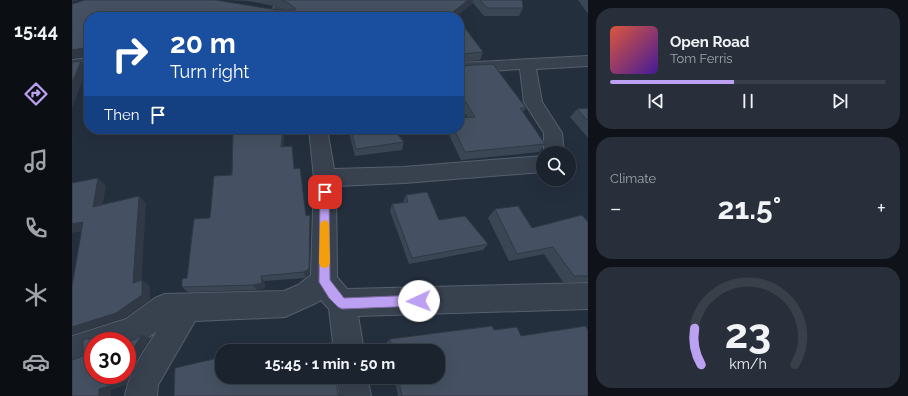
<!DOCTYPE html>
<html lang="en">
<head>
<meta charset="utf-8">
<style>
  :root { --surface:#1b232e; --page:#282f3a; --text:#f1f3f6; --muted:#a0a4aa; --line:#39404a; --accent:#bca0f2 }
  body { margin:0; font-family:Raleway,sans-serif; background:var(--page); color:var(--text); height:100vh; display:flex; flex-direction:column; font-size:15px; white-space:nowrap }
  * { box-sizing:border-box; margin:0 }
  p { font-size:13px; color:var(--muted) }
  .icon { flex:none; width:22px; height:22px; fill:none; stroke:currentColor; stroke-width:2; stroke-linecap:round; stroke-linejoin:round }
  .map { position:relative; flex:1; overflow:hidden }
  .panel { display:flex; flex-direction:column; gap:8px; padding:8px; background:#0f1319; width:320px }
  .panel>* { flex:none }
  .top-card { position:absolute; left:12px; top:12px; width:380px; height:122px; border-radius:16px; box-shadow:0 4px 16px #0002,0 0 0 1px var(--line); background:#1a4fa0; color:#fff; overflow:hidden }
  .tools { position:absolute; left:464px; top:146px; display:grid; gap:8px }
  .tools a { display:grid; place-items:center; width:40px; height:40px; border-radius:50%; background:var(--surface); box-shadow:0 4px 16px #0002,0 0 0 1px var(--line); font-size:20px }
  .speed { position:absolute; left:12px; top:332px; display:flex; gap:8px; font-size:20px; font-weight:700; text-align:center }
  .speed>* { display:grid; place-content:center; width:52px; height:52px; border-radius:50%; background:var(--surface); box-shadow:0 4px 16px #0002,0 0 0 1px var(--line); line-height:1 }
  .speed .limit { border:6px solid #d22; background:#fff; color:#111 }
  .pin { position:absolute; display:grid; place-items:center; width:34px; height:34px; color:#fff; margin:-17px; border-radius:8px; box-shadow:0 2px 6px #0006 }
  .me { position:absolute; width:44px; margin:-22px; rotate:268deg; stroke-linejoin:round; filter:drop-shadow(0 0 3px #0008) }
  .turn { display:flex; align-items:center; gap:14px; height:84px; padding:0 20px; font-size:18px }
  .turn .icon { width:52px; height:52px; stroke-width:2.5 }
  .turn b { display:block; font-size:28px; line-height:34px }
  .then { display:flex; align-items:center; height:38px; padding:0 20px; background:#0003; gap:8px; font-size:15px }
  .big { font-size:30px; font-weight:700; line-height:1.1 }
  .panel .card { flex:1; display:flex; flex-direction:column; justify-content:center; gap:6px; min-width:0; padding:0 14px; border-radius:16px; background:var(--page) }
  .panel .dial { align-items:center; gap:0 }
  .dial svg { height:104px; overflow:visible; fill:none; stroke:var(--line); stroke-width:7; stroke-linecap:round; text-anchor:middle }
  .dial text { fill:var(--text); stroke:none }
  .song { display:flex; align-items:center; gap:12px }
  .cover { width:48px; height:48px; border-radius:6px; background:linear-gradient(135deg,hsl(10 70% 55%),hsl(260 70% 35%)) }
  .played { height:4px; border-radius:2px; background:linear-gradient(90deg,var(--accent) 45%,var(--line) 45%) }
  .keys { display:flex; justify-content:space-around; direction:ltr }
  .heat { display:flex; justify-content:space-between; align-items:center; font-size:22px; direction:ltr }
  .trip { position:absolute; left:143px; top:344px; width:230px; height:40px; border-radius:16px; background:var(--surface); box-shadow:0 4px 16px #0002,0 0 0 1px var(--line); font-weight:700; line-height:40px; text-align:center }
  main { display:flex; flex:1; min-height:0 }
  .dock { display:flex; flex-direction:column; width:72px; justify-content:space-around; align-items:center; background:#0b0e12; color:var(--muted) }
  .dock .icon { width:28px; height:28px }
  .dock .active { color:var(--accent) }
  .dock b { font-size:18px; color:var(--text) }
  .map>svg:first-child { display:block }
  .lines { fill:none; stroke-linecap:round; stroke-linejoin:round }
  .street-casing { stroke:#565f6c; stroke-width:2 }
  .street { fill:#38414e; fill-rule:evenodd }
  .wall { fill:#3b4654 }
  .shaded-wall { fill:#303945 }
  .building { fill:#455162; stroke:#303945 }
  .route { fill:#bca0f2; stroke:#7a689d }
  .slow { fill:#f59e0b }
</style>
</head>
<body>
<main>
<nav class="dock">
<b>15:44</b>
<svg class="icon active" aria-label="directions" viewBox="0 0 24 24"><path d="M12 3l9 9-9 9-9-9zM9 14v-3h6M13 9l2 2-2 2"/></svg>
<svg class="icon" aria-label="music" viewBox="0 0 24 24"><path d="M9 18V5l10-2v13"/><circle cx="6" cy="18" r="3"/><circle cx="16" cy="16" r="3"/></svg>
<svg class="icon" aria-label="phone" viewBox="0 0 24 24"><path d="M5 4h4l2 5-3 2q2 4 5 5l2-3 5 2v4C11 20 4 13 5 4z"/></svg>
<svg class="icon" aria-label="climate" viewBox="0 0 24 24"><path d="M12 3v18M4 7l16 10M4 17L20 7"/></svg>
<svg class="icon" aria-label="car" viewBox="0 0 24 24"><path d="M5 17H2v-5l4-1 3-4h7l3 4 3 1v5h-3M9 17h6M6 11h13"/><circle cx="7" cy="17" r="2"/><circle cx="17" cy="17" r="2"/></svg>
</nav>
<div class="map">
<svg width="516" height="396" viewBox="0 0 516 396">
  <rect width="100%" height="100%" fill="#242f3e"/>
  <g class="lines">
    <g class="street-casing">
      <path id="street" d="M206,0H218L211,15H201L199,12Z
        M516,56V66L464,69L470,102L490,133L492,153H472V133L452,102L448,69L387,73V63Z
        M17,58V68L0,70V60Z
        M237,129H255L262,169L332,167L471,156V172L332,183L264,186L265,277L275,289L516,283V309L286,316L292,351H262L257,309L249,300L244,303L213,317L123,321L86,385L85,396H53C58,369 71,353 85,331L72,341L55,347V341H21V358L0,366V336L54,319L83,298L93,294L212,291L226,285L239,275L242,178Z
        M265,377H295L299,396H267Z"/>
    </g>
    <use href="#street" class="street"/>
  </g>
  <path class="wall" d="M155,0H450L451,8L447,16H412L401,3L384,16L17,17V59L15,57L0,58V4L205,10H216L206,7L177,1Z
    M506,0H516V14Z
    M387,20L411,52L408,60L389,62V66L454,108L451,112L473,144L467,152L389,160L374,129H387L395,117L387,105Z
    M516,108V138L498,117L505,109Z
    M168,129H213L211,147L221,154L222,169L234,216L238,215V274L233,278L192,281L193,288L184,290L116,292L110,287L115,278L138,218L160,175Z
    M276,129H321L332,142L330,150L283,156Z
    M334,195L367,220L416,244L411,250L337,264L318,211L320,204L331,202Z
    M423,209L460,228L516,222V282H491L472,254L437,261L416,218Z
    M422,330L449,336L516,396H326L322,377H366V351H316L315,342L318,339Z"/>
  <path class="shaded-wall" d="M0,0H7L0,2Z
    M396,0H401V3L382,17L381,12Z
    M11,48L17,53V59L15,57L0,58V50Z
    M9,61L15,70L0,108V83Z
    M55,129H95L59,135Z
    M211,129H213L211,155L209,147Z
    M26,178L34,186L29,214L21,207Z
    M67,196L74,204L69,288L61,283Z
    M238,215V274L233,278L232,272Z
    M11,222L21,229L0,233V224Z
    M189,276L192,281L193,288L184,290L181,285Z
    M70,280L78,286V300L53,318L0,335V327Z
    M70,335L78,338L64,361L54,385L39,390V396H27V389L47,375H55V358Z
    M146,358L150,360V372L146,371Z"/>
  <path class="building" d="M13,0H143L205,10H223V8L216,3L209,0H396L381,12L384,17H17V53H13L11,48L0,50V4Z
    M408,0H450L451,8H415Z
    M387,20L411,52L389,54V66L421,64L454,108H448L473,144L393,152L382,129H387V118L403,117L387,91Z
    M9,61L0,83V62Z
    M516,108V121L505,109Z
    M168,129H211L209,147L220,146L222,169L228,168L234,216L238,215L237,269L232,272L189,276L190,283L181,285L110,287V279L115,278L122,219L138,218L142,176L160,175L161,132H168Z
    M279,129H321L332,142L284,149Z
    M26,178L21,207L67,196L61,283L70,280V295L44,313L0,327V287L11,222L0,224V183Z
    M355,192L367,220L393,216L416,244L340,258L320,204L336,202L334,195Z
    M446,206L460,228L510,215L516,222V276H502L481,247L445,254L423,209Z
    M420,326L422,330L445,327L449,336L514,326L516,331V396H330L326,377H366V351H320L318,339Z
    M70,335L55,358V342L64,339Z
    M11,339H44V341H21V375H47L44,384L27,389V396H0V360L11,356Z
    M260,342L261,349L267,350V351H240V347Z
    M146,358V371L150,370V377H264L266,395L271,396H102L103,368Z"/>
  <path class="route" d="M253,189L257,192L258,280L272,298L347,295L351,297L353,301L351,305L347,306L270,309L266,307L257,298L247,282L248,192Z"/>
  <path class="slow" d="M253,220L256,222L257,225L258,263L256,267L253,268L249,267L247,263L248,225L249,222Z"/>
</svg>
<div class="tools">
<a><svg class="icon" aria-label="search" viewBox="0 0 24 24"><circle cx="10" cy="10" r="6"/><path d="M15 15l6 6"/></svg></a>
</div>
<div class="speed"><div class="limit">30</div></div>
<div class="pin" style="left:253px;top:192px;background:#d93025"><svg class="icon" aria-label="arrive" viewBox="0 0 24 24"><path d="M6 21V4h12l-3 4 3 4H6"/></svg></div>
<svg class="me" style="left:347px;top:301px" viewBox="-20 -20 40 40"><circle r="19" fill="#fff"/><path d="M0-13L10 11 0 6-10 11z" fill="#bca0f2"/></svg>
<div class="trip">15:45 · 1 min · 50 m</div>
<div class="top-card">
<div class="turn"><svg class="icon" aria-label="right" viewBox="0 0 24 24"><path d="M7 20v-9h11M14 6l5 5-5 5"/></svg><div><b>20 m</b>Turn right</div></div>
<div class="then">Then<svg class="icon" aria-label="arrive" viewBox="0 0 24 24"><path d="M6 21V4h12l-3 4 3 4H6"/></svg></div>
</div>
</div>
<section class="panel">
<div class="card">
<div class="song"><i class="cover"></i><div><b>Open Road</b><p>Tom Ferris</p></div></div>
<div class="played"></div>
<div class="keys"><svg class="icon" aria-label="previous" viewBox="0 0 24 24"><path d="M18 5L8 12l10 7zM5 5v14"/></svg><svg class="icon" aria-label="pause" viewBox="0 0 24 24"><path d="M8 5v14M16 5v14"/></svg><svg class="icon" aria-label="next" viewBox="0 0 24 24"><path d="M6 5l10 7-10 7zM19 5v14"/></svg></div>
</div>
<div class="card"><p>Climate</p>
<div class="heat"><a>−</a><b class="big">21.5°</b><a>+</a></div>
</div>
<div class="card dial"><svg viewBox="0 0 100 80">
<path d="M14 69A42 42 0 1 1 86 69"/>
<path d="M14 69A42 42 0 0 1 9 41" stroke="#bca0f2"/>
<text x="50" y="56" font-size="32" font-weight="700">23</text>
<text x="50" y="72" font-size="11">km/h</text>
</svg></div>
</section>
</main>
</body>
</html>
